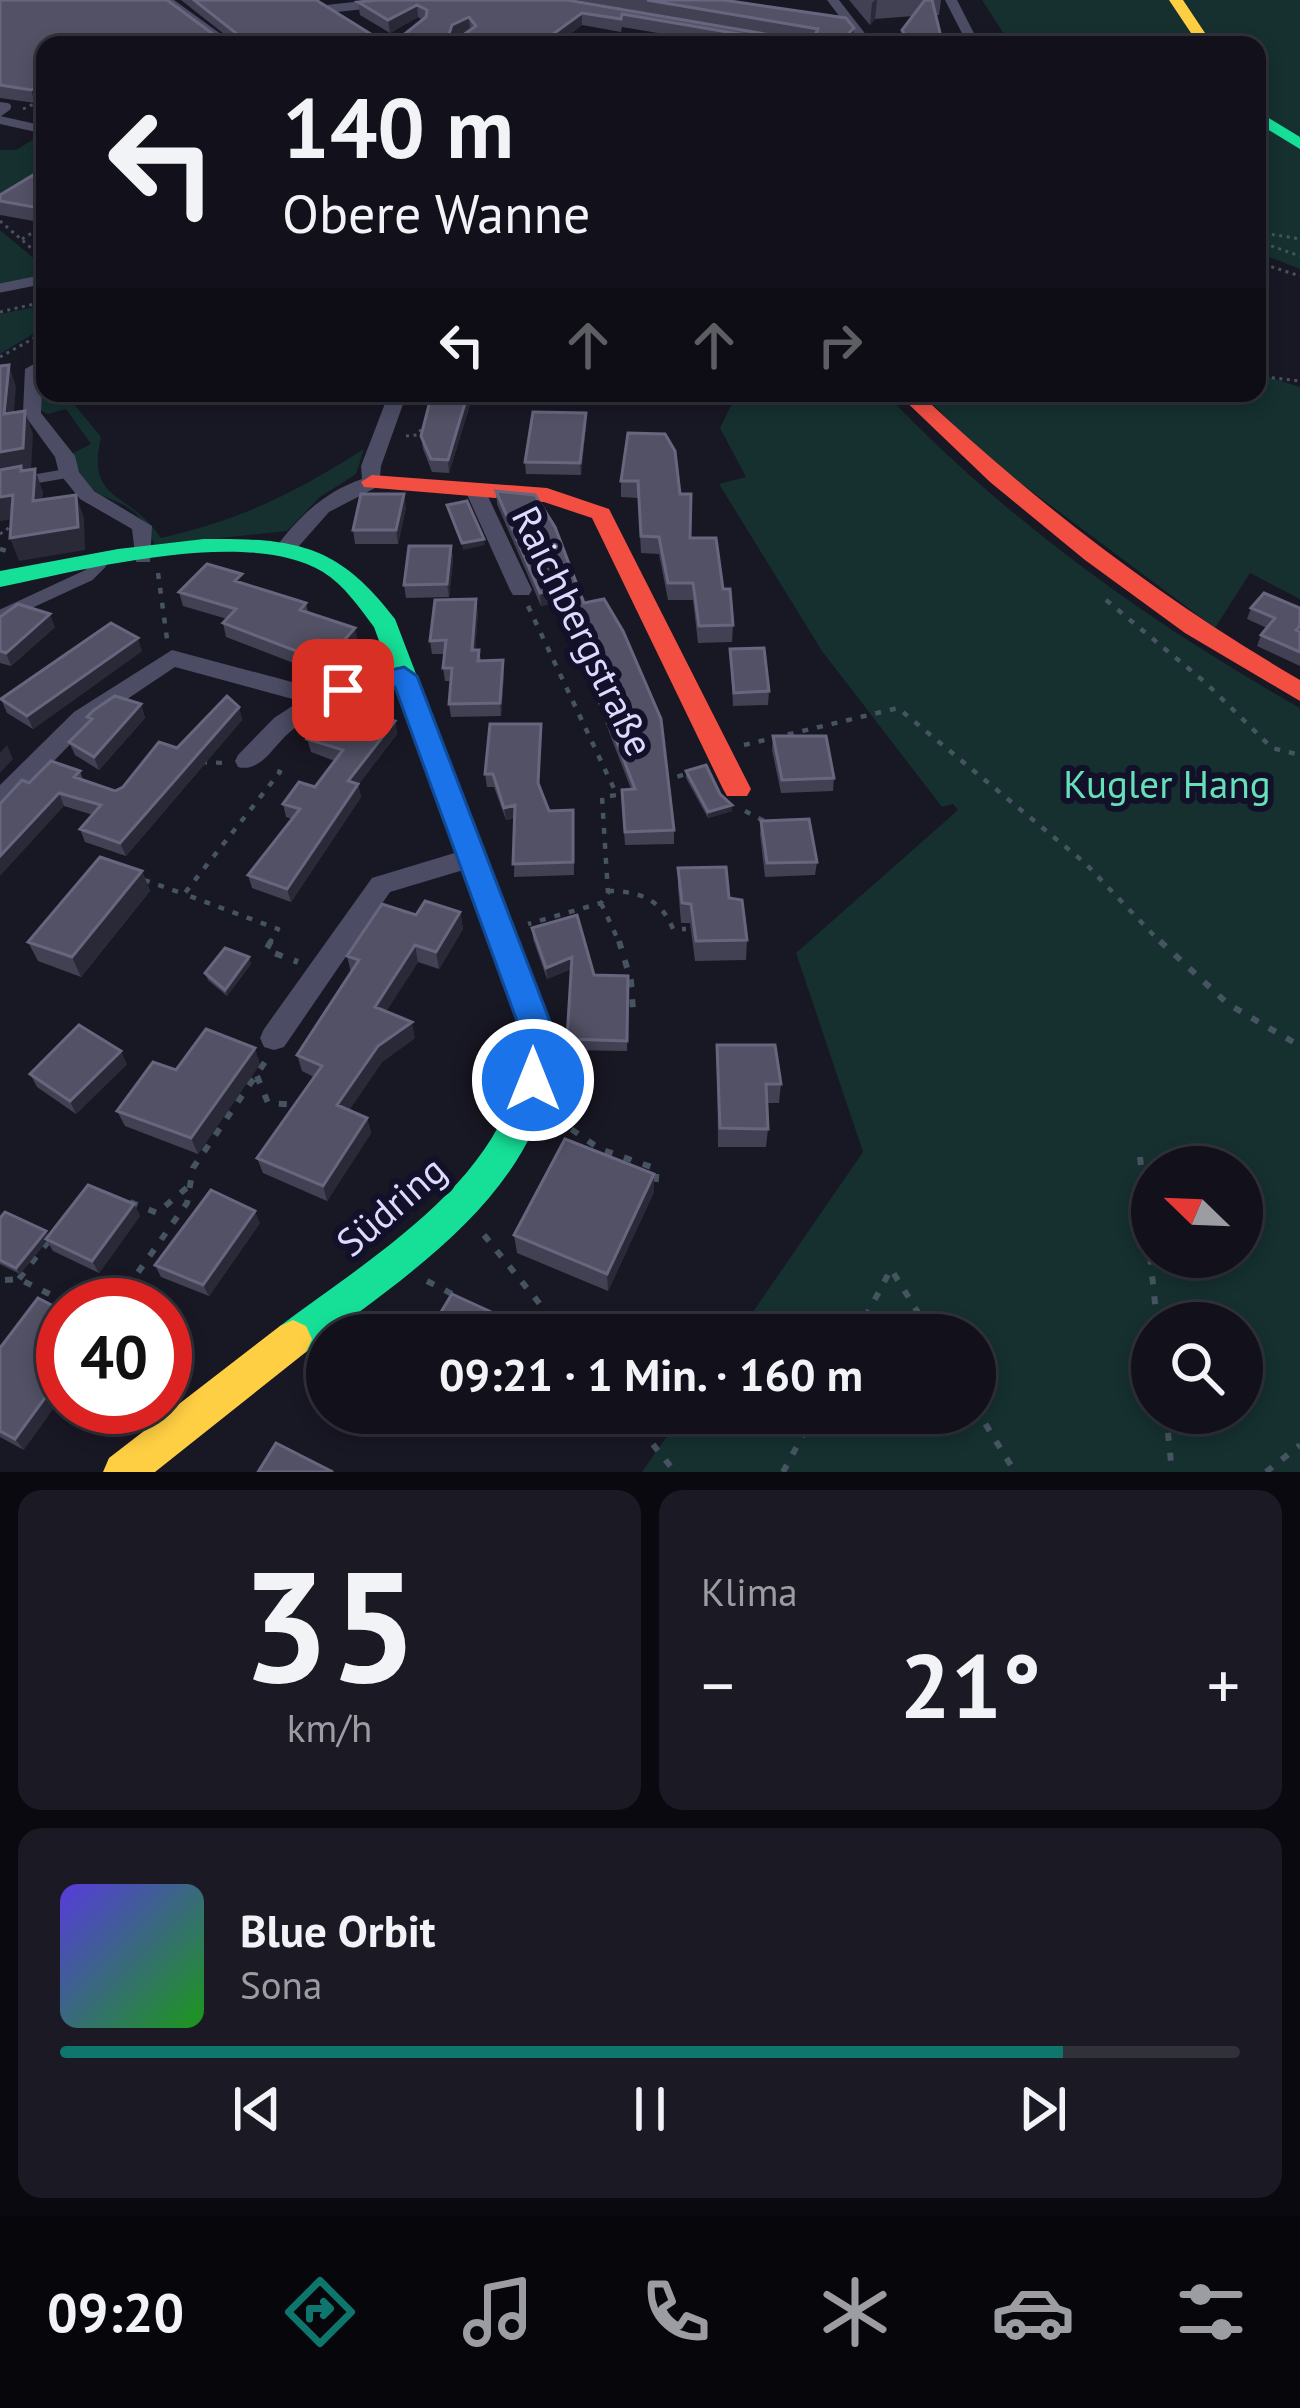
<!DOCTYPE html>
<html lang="de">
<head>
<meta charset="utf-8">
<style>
  :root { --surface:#12111b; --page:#1b1a24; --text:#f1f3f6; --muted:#9c9da3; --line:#31313a; --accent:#0f766e }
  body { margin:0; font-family:"PT Sans",sans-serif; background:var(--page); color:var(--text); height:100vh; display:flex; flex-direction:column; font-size:45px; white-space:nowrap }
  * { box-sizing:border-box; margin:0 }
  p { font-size:39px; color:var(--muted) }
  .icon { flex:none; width:66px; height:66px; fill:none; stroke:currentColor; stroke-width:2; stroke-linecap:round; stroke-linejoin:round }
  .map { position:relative; height:1472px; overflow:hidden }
  .side { display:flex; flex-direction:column; gap:18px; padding:18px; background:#0a090f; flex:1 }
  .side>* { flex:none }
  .hud { position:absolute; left:36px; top:36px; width:1230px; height:366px; border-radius:24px; box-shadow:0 6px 18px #0003,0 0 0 3px var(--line); background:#12111b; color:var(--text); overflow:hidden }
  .needle { width:78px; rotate:293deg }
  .fabs { position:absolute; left:1131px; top:1146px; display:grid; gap:24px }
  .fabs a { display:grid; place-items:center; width:132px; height:132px; border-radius:50%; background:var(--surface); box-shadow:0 6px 18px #0003,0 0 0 3px var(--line); font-size:60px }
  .speed { position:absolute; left:36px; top:1278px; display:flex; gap:24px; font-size:60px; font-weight:700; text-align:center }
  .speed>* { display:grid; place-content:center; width:156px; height:156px; border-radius:50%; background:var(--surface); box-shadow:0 6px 18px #0003,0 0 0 3px var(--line); line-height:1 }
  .speed .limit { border:18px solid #d22; background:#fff; color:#111 }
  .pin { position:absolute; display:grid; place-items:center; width:102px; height:102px; color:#fff; margin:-51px; border-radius:24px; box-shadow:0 6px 18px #0006 }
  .me { position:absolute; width:132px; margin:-66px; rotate:0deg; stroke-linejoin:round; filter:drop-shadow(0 0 9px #0008) }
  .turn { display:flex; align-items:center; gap:42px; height:252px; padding:0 48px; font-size:54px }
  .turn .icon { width:156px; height:156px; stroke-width:2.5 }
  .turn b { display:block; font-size:84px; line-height:102px }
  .lanes { display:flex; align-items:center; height:114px; padding:0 48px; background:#0003; justify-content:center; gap:60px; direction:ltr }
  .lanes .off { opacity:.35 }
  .big { font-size:90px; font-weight:600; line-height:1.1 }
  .side .widget { flex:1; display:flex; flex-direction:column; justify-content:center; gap:18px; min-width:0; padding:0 42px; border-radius:24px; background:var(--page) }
  .side .dial { align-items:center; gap:0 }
  .dial b { font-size:156px; line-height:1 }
  .song { display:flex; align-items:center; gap:36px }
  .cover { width:144px; height:144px; border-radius:18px; background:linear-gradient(135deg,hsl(250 70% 55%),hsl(120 70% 35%)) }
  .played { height:12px; border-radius:6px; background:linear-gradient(90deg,var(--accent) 85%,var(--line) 85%) }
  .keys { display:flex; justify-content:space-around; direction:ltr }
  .heat { display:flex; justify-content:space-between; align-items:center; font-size:66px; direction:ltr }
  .side .tiles { flex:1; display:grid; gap:18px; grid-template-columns:1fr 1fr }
  .widget:last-child { grid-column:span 2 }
  .trip { position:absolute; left:306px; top:1314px; width:690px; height:120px; border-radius:60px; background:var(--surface); box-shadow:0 6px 18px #0003,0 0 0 3px var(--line); font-weight:600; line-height:120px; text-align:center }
  .tabs { display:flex; height:192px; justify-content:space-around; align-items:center; background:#07070b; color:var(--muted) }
  .tabs .icon { width:84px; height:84px }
  .tabs .active { color:var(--accent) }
  .tabs b { font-size:54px; color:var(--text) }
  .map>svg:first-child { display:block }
  .green { fill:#15302f; fill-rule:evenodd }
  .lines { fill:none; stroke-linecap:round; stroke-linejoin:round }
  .path-far2 { stroke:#465360; stroke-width:3; stroke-dasharray:3 4.5; stroke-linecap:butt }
  .path-far1 { stroke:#465360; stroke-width:4.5; stroke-dasharray:6 9; stroke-linecap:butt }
  .path { stroke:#465360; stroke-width:6; stroke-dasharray:8 12; stroke-linecap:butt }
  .lane-far2 { stroke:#4c4d65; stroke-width:8 }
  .lane-far1 { stroke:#4c4d65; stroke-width:9 }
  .lane { stroke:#4c4d65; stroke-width:12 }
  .street { fill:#4c4d65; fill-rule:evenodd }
  .fast { fill:#16e098; fill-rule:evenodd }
  .slow { fill:#ffcf43; fill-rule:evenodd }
  .jam { fill:#f24e42; fill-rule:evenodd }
  .wall { fill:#424153 }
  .shaded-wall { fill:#2a2938 }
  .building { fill:#525165; stroke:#68667e; stroke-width:3; fill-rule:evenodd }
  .route { fill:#1a73e8; stroke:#114b97; stroke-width:3 }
  .labels { text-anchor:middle; stroke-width:12; stroke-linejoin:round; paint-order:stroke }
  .street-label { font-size:39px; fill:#dcdaff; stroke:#13112a }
  .park-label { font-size:39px; fill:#65e0b8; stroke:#13112a }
</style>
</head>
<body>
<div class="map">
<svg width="1300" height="1472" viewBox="0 0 1300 1472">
  <rect width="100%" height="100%" fill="#181724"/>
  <path class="green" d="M982,0H1300V269L1257,252V45H1011Z
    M34,139L45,141V175L0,203V150H16Z
    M0,230L37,261L44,275L0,284Z
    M45,305L43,328L0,354V314Z
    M42,358L45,393H65L101,437C86,504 128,489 161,538C243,519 293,494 364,449L356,474L320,497L287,531L155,545C151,538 147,525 141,519C116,489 87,508 73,453L91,444L66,409L48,414L38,409L37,368Z
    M1257,373L1300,387V599L1250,573L1215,628L987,458L922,393H1257Z
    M737,393H885C1006,520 1148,622 1300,708V1472H642L683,1413H975V1335H737L863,1152L796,953L958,810L953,804L942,807L822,651L719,484L746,477L720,428ZM1152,1167H1242V1257H1152ZM1152,1323H1242V1413H1152Z"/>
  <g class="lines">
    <path class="path-far2" d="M1018,45L1024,33
      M23,109L45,99
      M0,221L45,260
      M1257,232L1300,239
      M22,239L45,225
      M1257,241L1300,256
      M1257,262L1300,276
      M0,312L34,304
      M40,352L45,338
      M0,357L45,332
      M1257,376L1300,381
      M406,436L417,435L427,422
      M0,534L13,525"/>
    <path class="path-far1" d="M0,549L14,553
      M158,573L167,639
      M1106,600L1206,683L1272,748L1300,755
      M528,606L617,795L602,797L608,893L601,903L528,924
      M744,745L898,708L1085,863L1162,944
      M201,762L225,763
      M663,781L686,774
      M745,811L766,822
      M144,880L184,894
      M608,891C639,891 661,899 673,929H686
      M601,903L620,944
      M269,944L278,929L184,894L280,772L272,769"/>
    <path class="path" d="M271,941L266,950L298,962
      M619,941L631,981L633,1011
      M1160,941L1228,1004L1300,1046
      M257,1076L268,1103L299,1105
      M555,1118L600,1149L657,1169L655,1187
      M1140,1157L1157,1323
      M130,1202L157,1213L190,1185
      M484,1235L565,1335
      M19,1279L51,1238
      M5,1280L19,1279L72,1305
      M427,1281L454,1295
      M115,1305L187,1203L193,1168L265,1062
      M856,1335L891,1269L932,1335
      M165,1351L198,1367
      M975,1407L1015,1472
      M628,1413L675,1472
      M1166,1413L1172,1472
      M783,1472L815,1413
      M1266,1472L1300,1445"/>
    <path class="lane-far2" d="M327,9L373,4
      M0,106L7,107L0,112"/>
    <path class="lane-far1" d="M0,288L45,279
      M0,485L69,473"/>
    <path class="lane" d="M0,616L89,575L101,563"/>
    <path class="street" d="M160,0H174L236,45H222Z
      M827,0H839L874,45H861Z
      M945,0H957L980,45H968Z
      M0,116L45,126V134L0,124Z
      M34,364L43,369L41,413L75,456L79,472L94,491L152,526L150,562H136L132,529L80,499L59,473L55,457L23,413L25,369Z
      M389,393H407L381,466L379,486L329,512L291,555H277L274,550C297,518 324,492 362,479L361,466Z
      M475,484L485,490L532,590L529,595H513L510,590L465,490Z
      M172,650L322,690L404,667L416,675L412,681C368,693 325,701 290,732C274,745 261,773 238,767L235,761L238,755L274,718L300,701L175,667L90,724L9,807L0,809V785L74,712Z
      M471,848L480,851L484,858L480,865L390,892L284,1047L274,1050L264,1047L260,1038L264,1029L372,878Z"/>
    <path class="fast" d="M1257,111L1300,137V149L1257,123Z
      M204,539C295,538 338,544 395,619L550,1024C551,1042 553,1062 550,1080C524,1204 398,1281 306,1352L293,1358L280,1352L274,1339L280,1326C362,1264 492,1187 516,1080C520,1062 518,1042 518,1024L374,627C359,607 344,585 323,572C247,526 83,570 0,587V571L118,549Z"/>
    <path class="slow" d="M1169,0H1183L1213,45H1199Z
      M293,1320L306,1326L312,1339L306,1352L155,1472H103L109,1458L280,1326Z"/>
    <path class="jam" d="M897,393H919C1036,503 1161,599 1300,680V701L1185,633L1085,560L990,482Z
      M372,475L547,488L609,509L751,789L747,796H727L723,789L592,518L544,502L364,487L361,482Z"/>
  </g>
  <path class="wall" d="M0,0L45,45L35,103L0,98Z
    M181,0H316L374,36L401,37L423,20L418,17L390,33L360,15L358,2L567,0L784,37L576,0H723L854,28L853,41L849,45H730L622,27L621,32L582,25L556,45H238Z
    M849,0H941L939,15H935L943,45H900L902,30L913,16L875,19L870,25Z
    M45,168V223L0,215V195Z
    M673,393H708L685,402Z
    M472,398L449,473L432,472L423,449L421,436Z
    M586,425L581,475L526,474L525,462Z
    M628,433L680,494L690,538L723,589L733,625L732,642L698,643L693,600H668L659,554L641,553L638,498L621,497V481Z
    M496,491L535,495L674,830V844L625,845L622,803L631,789L559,602L541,606L497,504Z
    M406,507L398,544H355L353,530Z
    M451,546L453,559L449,597L406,598L404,585Z
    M244,584L306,603L308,613L358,641L327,676L226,637L223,623L227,619L183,606L179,592Z
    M1251,608H1300V666L1257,646L1261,635L1267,628L1247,619Z
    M478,612L475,650H479L481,661L504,674L501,716L451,717L449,704L451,681H445L443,668L445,654H432L430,641Z
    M0,617L55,627L11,666L0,663Z
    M730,649L769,691L768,705L733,706Z
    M142,651L33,729L7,713L1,699Z
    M141,704L145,718L99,770L75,755L69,742L89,722L87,717Z
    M239,707L242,720L126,856L85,842L80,829L93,815L64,806L29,783L80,771L83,780L115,791L123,787L177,748Z
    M395,721L397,734L358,785L361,797L291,902L252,888L248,875L292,819L286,817L283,804L315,787L335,761L311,752L307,739Z
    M541,724L539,787L549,811L573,810L574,875L514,877L515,818L506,820L494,787H487L485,774Z
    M773,736L834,778L833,791L781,793L772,750Z
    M686,771L732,805V811L708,818L686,778Z
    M761,821L817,862L815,875L765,877L760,834Z
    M678,868L729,898L747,940L746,960L695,961L690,923H681L678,888Z
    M142,871L150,891L81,977L38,961L28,942Z
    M460,912L463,929L439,969L418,962L386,1011L415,1038L382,1062L349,1110L367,1118L371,1133L327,1201L263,1173L257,1158L314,1077L302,1071L297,1055L351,973L347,956L416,915Z
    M532,928L594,975L628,976L627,1051L568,1050L571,969L547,979L533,939Z
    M249,957L251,964L227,996L208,980L205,973Z
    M717,1045L781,1084L779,1103H766L768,1129L766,1147H718Z
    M127,1064L76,1114L37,1087L30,1074Z
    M260,1064L198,1154L125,1126L117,1111L176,1070Z
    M654,1174V1192L608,1291L517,1253L514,1235Z
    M134,1204L140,1216L99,1273L53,1251L47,1241L20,1274L0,1264V1218L49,1235Z
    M260,1223L209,1296L161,1277L155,1265Z
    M0,1348L24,1450L0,1437Z"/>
  <path class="shaded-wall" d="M875,0H877L875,19L870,25L872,3Z
    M417,5L418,17L390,33L388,20Z
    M582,13V25L556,45H538Z
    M469,17L470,30L454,38L449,34L452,25Z
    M854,28L853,41L849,45H837Z
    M45,82V98L35,103L31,90Z
    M9,365L16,387L12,436L4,414Z
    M468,393H471L472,398L449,473L448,460Z
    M685,393H708L685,402Z
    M25,411L33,434L31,471L0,476V452Z
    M586,413V425L581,475L580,463Z
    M35,469L43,492L41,524L33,501Z
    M404,494L406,507L398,544L396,530Z
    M13,495L21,518L0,521V497Z
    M76,495L84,518L85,550L19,561L10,538Z
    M484,539L485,545L463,550L462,543Z
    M451,546L453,559L449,597L447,584Z
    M558,589L559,602L541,606L540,593Z
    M476,599L478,612L474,663L472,650Z
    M50,614L55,627L11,666L6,653Z
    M355,628L358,641L327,676L325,662Z
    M138,638L142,651L33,729L27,716Z
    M503,660L504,674L501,716L500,703Z
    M141,704L145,718L99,770L94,757Z
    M239,707L242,720L126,856L120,843Z
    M395,721L397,734L358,785L361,797L291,902L287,889L348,781Z
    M7,745L13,759L0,773V753Z
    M59,793L64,806L0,876V856Z
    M515,805L517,818L506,820L504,808Z
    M732,805V811L708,818V812Z
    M142,871L150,891L81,977L72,957Z
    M460,912L463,929L439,969L436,952Z
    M415,945L418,962L379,1023L375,1007Z
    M249,957L251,964L227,996L225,990Z
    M572,957V968L547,979L546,968Z
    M412,1022L415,1038L382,1062L342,1121L337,1105L378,1046Z
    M255,1048L260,1064L198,1154L191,1138Z
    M121,1051L127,1064L76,1114L70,1101Z
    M367,1118L371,1133L327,1201L323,1186Z
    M654,1174V1192L608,1291L607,1274Z
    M134,1204L140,1216L99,1273L92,1261Z
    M255,1211L260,1223L209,1296L203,1285Z
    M46,1231L50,1237L20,1274L16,1268Z
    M63,1373V1395L24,1450L15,1439Z"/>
  <path class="building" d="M0,0H167L228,45H45V82L31,90L0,85Z
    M194,0H316L374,36L401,37L426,17L427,10L417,5L388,20L358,2L378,0H567L783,37H814L818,29L647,0H723L846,18L854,28L837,45H803L622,14L621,19L582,13L538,45H272L237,34ZM469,17L476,26L456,40L449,34L452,25Z
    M925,0H932L943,45H911L902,30Z
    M45,168V209L0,201V195Z
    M9,365L4,414L25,411L23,448L0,452V366Z
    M432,393H468L448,460L431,459L421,436Z
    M533,412L586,413L580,463L525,462Z
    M628,433L665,434L675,451L680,494H691L690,538H716L723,589H730L733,625L699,626L693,583H668L659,537L641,536L638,481H621Z
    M21,466V471L35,469L33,501L76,495L78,527L10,538L13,495L0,497V470Z
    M496,491L535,495L555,527L584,603L604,599L623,631L661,719L674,830L625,832L622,790L635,789L558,589L540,593Z
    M361,494H404L396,530H353Z
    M467,501L484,539L462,543L447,505Z
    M409,546H451L447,584L404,585Z
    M207,564L242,574L235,581L306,603L300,610L355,628L325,662L223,623L236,609L179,592Z
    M1264,593L1300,608V626L1296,630L1300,632V652L1261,635L1275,618L1251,608Z
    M476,599L472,650H479L478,661L503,660L500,703L449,704L452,668H443L446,640L430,641L435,600Z
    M18,604L50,614L6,653L0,651V617Z
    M111,623L138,638L27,716L1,699Z
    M764,648L769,691L734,693L730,649Z
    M115,696L141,704L94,757L69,742L92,719L87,717L94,710Z
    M227,696L239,707L120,843L80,829L101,805L59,793L0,856V804L22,780L29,783L51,761L80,771L74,777L115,791L123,787L159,742L177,748Z
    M348,706L395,721L348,781L358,784L287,889L248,875L300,809L283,804L299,782L315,787L343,750L307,739L326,716L338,718Z
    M490,724H541L538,783L549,811L573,810V862L513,864L515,805L504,808L493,774H485Z
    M773,736H826L834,778L782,780Z
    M706,765L720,794L732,805L708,812L686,771Z
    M809,819L817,862L767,863L761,821Z
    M100,857L142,871L72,957L28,942Z
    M726,867L729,898L742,900L747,940L696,941L691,904L682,903L678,868Z
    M425,901L460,912L436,952L415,945L375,1007L412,1022L378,1046L337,1105L367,1118L323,1186L257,1158L322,1066L297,1055L359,960L347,956L382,904L416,915Z
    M577,915L594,975L628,976L627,1041L567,1039L572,957L546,968L532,928Z
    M225,948L249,957L225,990L205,973Z
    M79,1025L121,1051L70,1101L30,1074Z
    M206,1029L255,1048L191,1138L117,1111L153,1062L176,1070Z
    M717,1045H775L781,1084H766L768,1129L720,1128Z
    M565,1139L654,1174L607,1274L514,1235Z
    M88,1185L134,1204L92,1261L46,1239Z
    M211,1190L255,1211L203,1285L155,1265Z
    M5,1212L46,1231L16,1268L0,1260V1218Z
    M452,1294L526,1328L523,1335H427Z
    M38,1298L63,1311V1373L15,1439L0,1431V1348Z
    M276,1443L333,1472H258Z"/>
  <path class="route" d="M404,667L417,676L551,1024L550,1080L545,1090L533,1094L521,1090L516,1080L518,1024L395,687L343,699L329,690L333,683Z"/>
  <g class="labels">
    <g class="street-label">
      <text transform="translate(583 631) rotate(64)" y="14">Raichbergstraße</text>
      <text transform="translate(391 1206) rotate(-41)" y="14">Südring</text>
    </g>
    <g class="park-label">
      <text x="1167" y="798">Kugler Hang</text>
    </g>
  </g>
</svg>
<div class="fabs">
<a><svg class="needle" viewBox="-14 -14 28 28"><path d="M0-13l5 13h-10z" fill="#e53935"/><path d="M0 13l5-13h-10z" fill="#9c9da3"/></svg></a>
<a><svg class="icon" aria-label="search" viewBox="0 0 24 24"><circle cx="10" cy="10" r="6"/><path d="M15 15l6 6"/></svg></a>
</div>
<div class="speed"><div class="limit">40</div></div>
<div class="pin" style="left:343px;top:690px;background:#d93025"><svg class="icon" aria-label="arrive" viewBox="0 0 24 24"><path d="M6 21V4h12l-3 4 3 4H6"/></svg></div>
<svg class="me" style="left:533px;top:1080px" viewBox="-20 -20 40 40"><circle r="17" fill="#1a73e8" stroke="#fff" stroke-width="3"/><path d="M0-11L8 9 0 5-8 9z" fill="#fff"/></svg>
<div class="trip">09:21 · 1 Min. · 160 m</div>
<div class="hud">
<div class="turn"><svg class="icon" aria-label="left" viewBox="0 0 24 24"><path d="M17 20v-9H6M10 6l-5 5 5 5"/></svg><div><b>140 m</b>Obere Wanne</div></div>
<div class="lanes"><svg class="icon" aria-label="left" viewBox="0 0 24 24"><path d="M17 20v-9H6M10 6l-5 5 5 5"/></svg><svg class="icon off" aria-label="ahead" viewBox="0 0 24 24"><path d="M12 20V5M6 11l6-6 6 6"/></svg><svg class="icon off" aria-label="ahead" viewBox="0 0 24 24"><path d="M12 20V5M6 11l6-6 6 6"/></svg><svg class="icon off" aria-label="right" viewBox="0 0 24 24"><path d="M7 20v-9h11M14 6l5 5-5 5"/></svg></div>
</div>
</div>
<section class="side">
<div class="tiles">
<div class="widget dial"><b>35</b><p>km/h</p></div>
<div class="widget"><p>Klima</p>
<div class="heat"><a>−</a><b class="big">21°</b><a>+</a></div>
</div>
<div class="widget">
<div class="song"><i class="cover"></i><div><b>Blue Orbit</b><p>Sona</p></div></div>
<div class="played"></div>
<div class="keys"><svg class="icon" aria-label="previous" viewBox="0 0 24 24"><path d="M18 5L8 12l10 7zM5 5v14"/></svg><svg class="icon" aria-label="pause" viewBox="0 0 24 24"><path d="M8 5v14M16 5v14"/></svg><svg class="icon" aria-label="next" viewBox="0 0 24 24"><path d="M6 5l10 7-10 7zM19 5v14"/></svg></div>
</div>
</div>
</section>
<nav class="tabs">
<b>09:20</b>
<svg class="icon active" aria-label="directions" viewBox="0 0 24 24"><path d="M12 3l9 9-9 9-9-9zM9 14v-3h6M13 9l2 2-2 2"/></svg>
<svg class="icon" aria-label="music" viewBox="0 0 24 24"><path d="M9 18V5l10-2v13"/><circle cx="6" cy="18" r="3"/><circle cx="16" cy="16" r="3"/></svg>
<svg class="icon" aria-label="phone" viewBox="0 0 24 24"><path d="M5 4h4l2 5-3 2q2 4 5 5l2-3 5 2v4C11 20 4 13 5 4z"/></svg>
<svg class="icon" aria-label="climate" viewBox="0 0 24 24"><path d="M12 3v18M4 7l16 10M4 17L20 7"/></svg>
<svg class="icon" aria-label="car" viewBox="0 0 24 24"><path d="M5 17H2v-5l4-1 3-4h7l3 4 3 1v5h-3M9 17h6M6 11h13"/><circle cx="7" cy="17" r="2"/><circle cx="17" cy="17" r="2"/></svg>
<svg class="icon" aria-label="filters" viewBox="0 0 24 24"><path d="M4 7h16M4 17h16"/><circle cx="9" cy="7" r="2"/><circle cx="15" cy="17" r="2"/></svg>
</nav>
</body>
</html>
